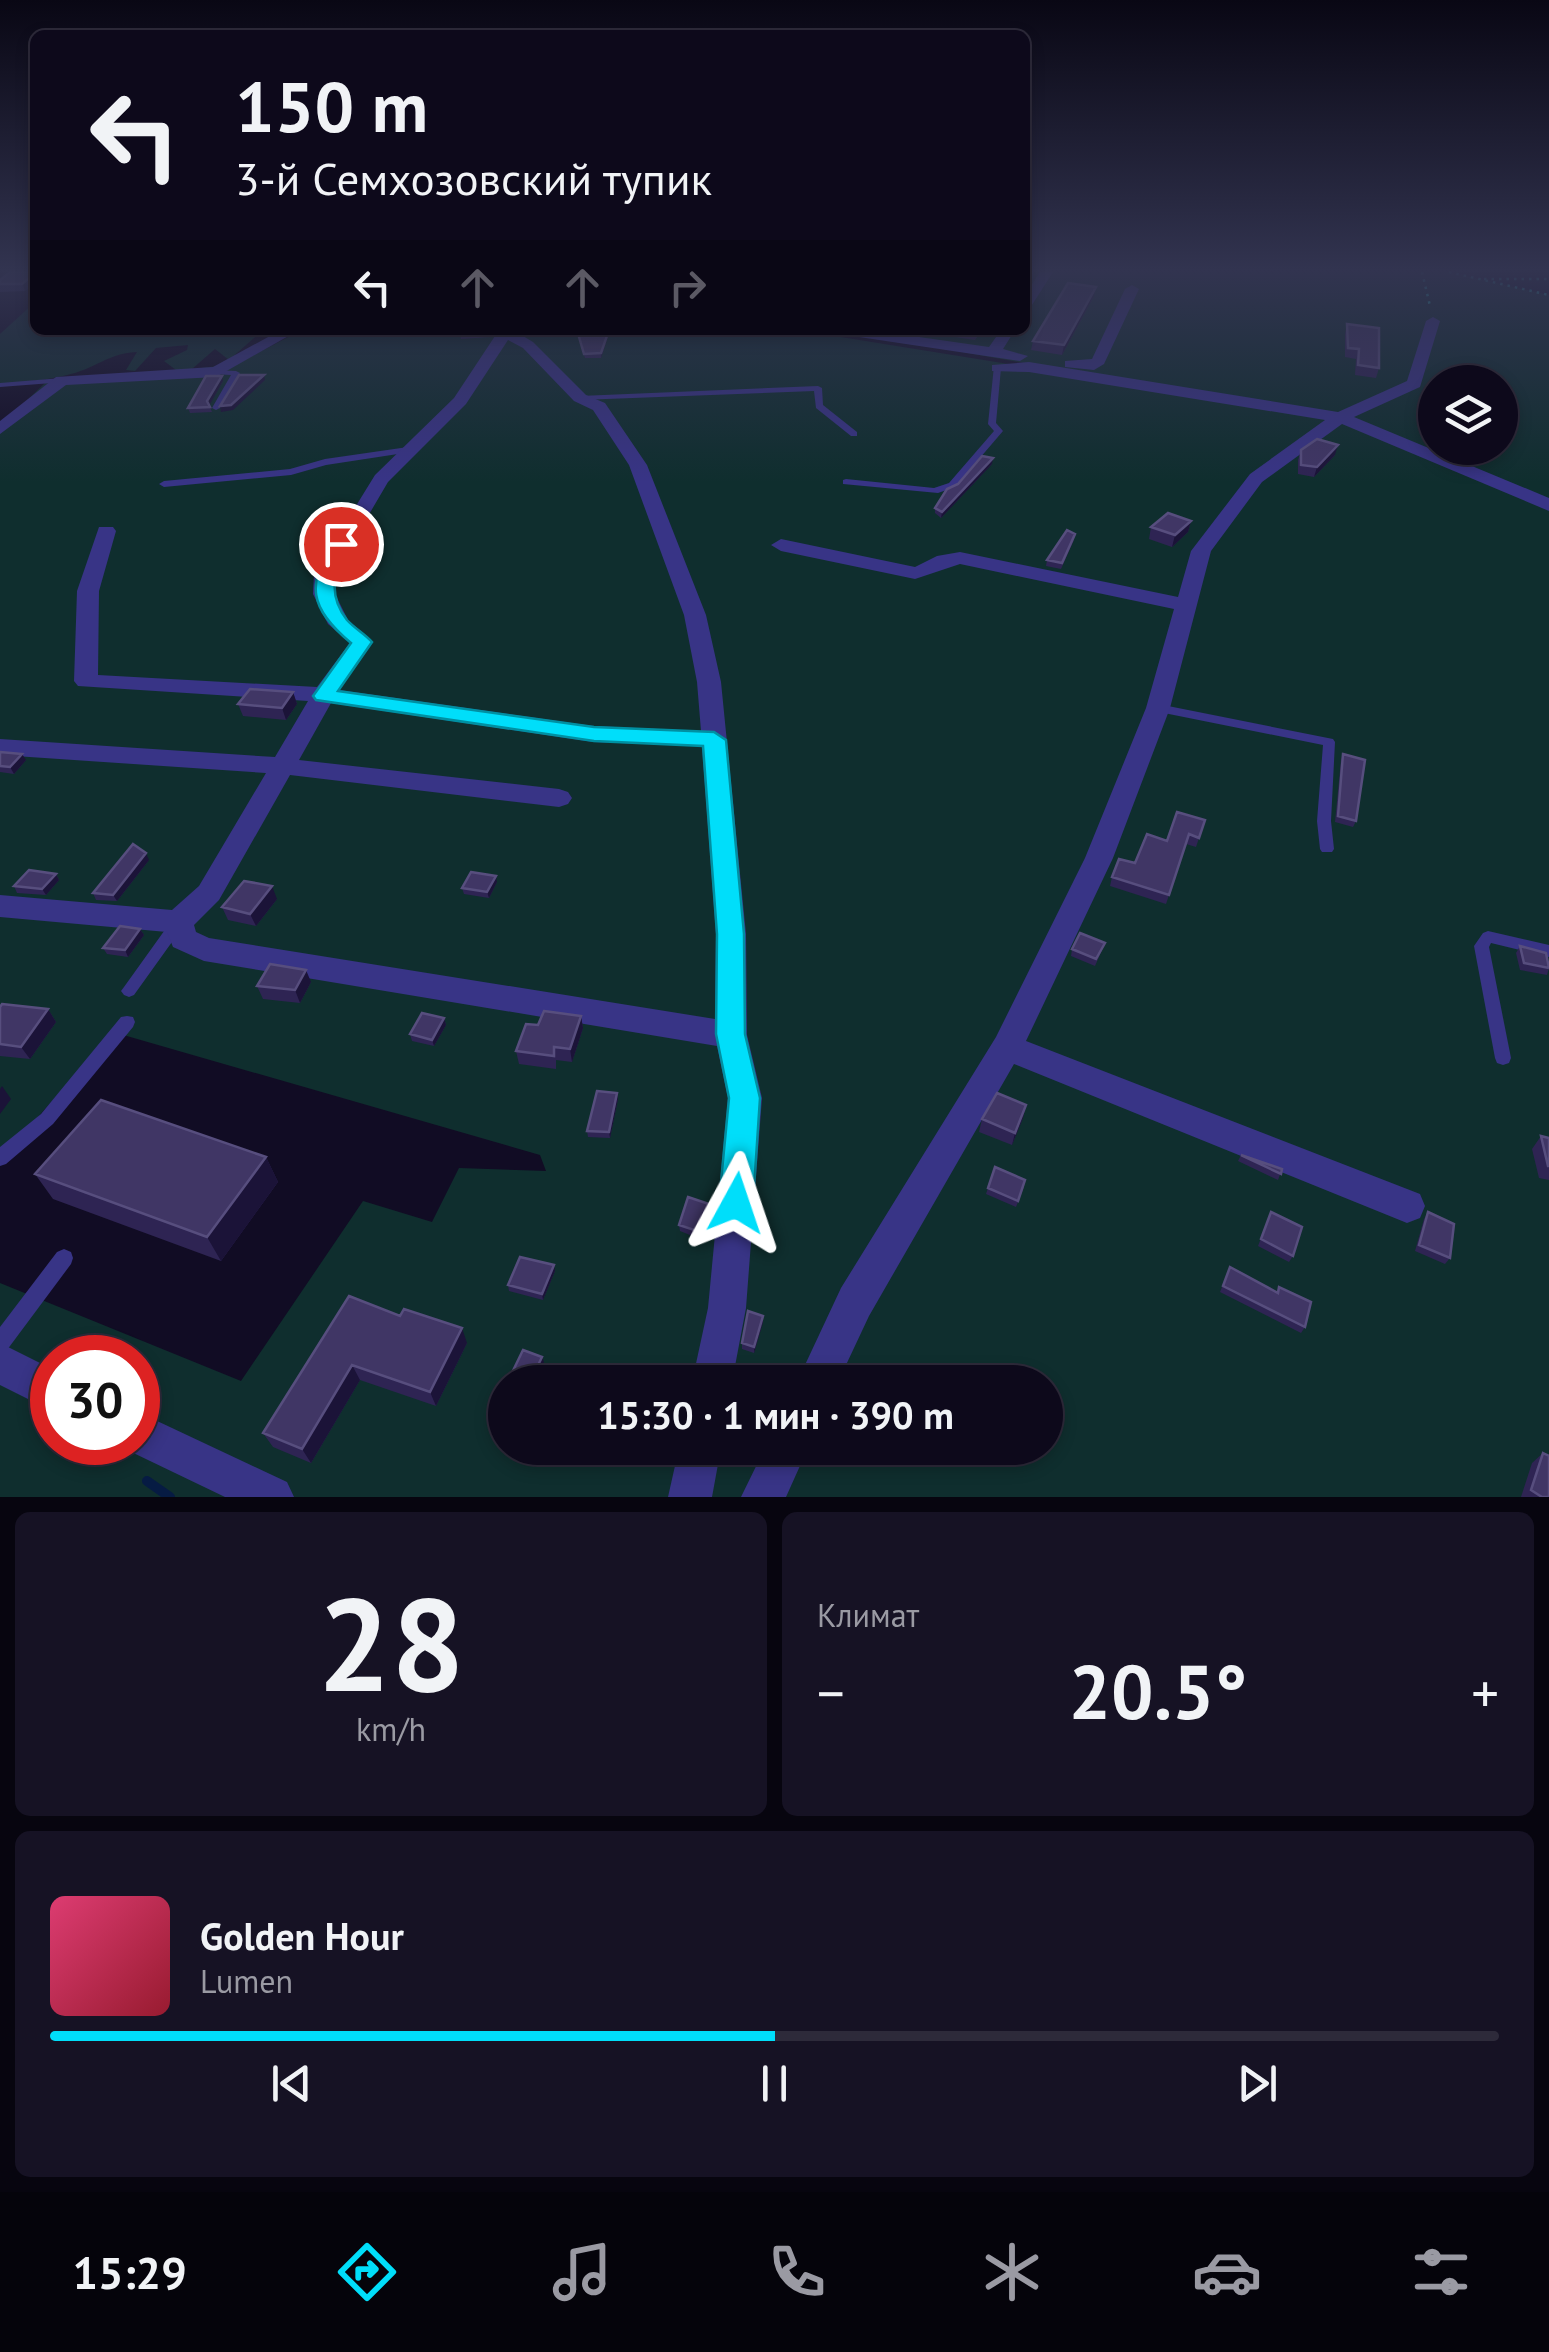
<!DOCTYPE html>
<html lang="ru">
<head>
<meta charset="utf-8">
<style>
  :root { --surface:#0d091b; --page:#161224; --text:#f1f3f6; --muted:#9a9aa3; --line:#2d2a3a; --accent:#00defa }
  body { margin:0; font-family:"PT Sans",sans-serif; background:var(--page); color:var(--text); height:100vh; display:flex; flex-direction:column; font-size:38px; white-space:nowrap }
  * { box-sizing:border-box; margin:0 }
  p { font-size:32px; color:var(--muted) }
  .icon { flex:none; width:55px; height:55px; fill:none; stroke:currentColor; stroke-width:2; stroke-linecap:round; stroke-linejoin:round }
  .map { position:relative; height:1497px; overflow:hidden }
  .details { display:flex; flex-direction:column; gap:15px; padding:15px; background:#07050f; flex:1 }
  .details>* { flex:none }
  .banner { position:absolute; left:30px; top:30px; width:1000px; height:305px; border-radius:15px; box-shadow:0 5px 15px #0003,0 0 0 2px var(--line); background:#0d091b; color:var(--text); overflow:hidden }
  .fabs { position:absolute; left:1418px; top:365px; display:grid; gap:20px }
  .fabs a { display:grid; place-items:center; width:100px; height:100px; border-radius:50%; background:var(--surface); box-shadow:0 5px 15px #0003,0 0 0 2px var(--line); font-size:50px }
  .speed { position:absolute; left:30px; top:1335px; display:flex; gap:20px; font-size:50px; font-weight:700; text-align:center }
  .speed>* { display:grid; place-content:center; width:130px; height:130px; border-radius:50%; background:var(--surface); box-shadow:0 5px 15px #0003,0 0 0 2px var(--line); line-height:1 }
  .speed .limit { border:15px solid #d22; background:#fff; color:#111 }
  .pin { position:absolute; display:grid; place-items:center; width:85px; height:85px; color:#fff; margin:-42px; border:5px solid #fff; border-radius:50%; box-shadow:0 2px 10px #0007 }
  .me { position:absolute; width:110px; margin:-55px; rotate:5deg; stroke-linejoin:round; filter:drop-shadow(0 0 8px #0008) }
  .turn { display:flex; align-items:center; gap:35px; height:210px; padding:0 40px; font-size:45px }
  .turn .icon { width:130px; height:130px; stroke-width:2.5 }
  .turn b { display:block; font-size:70px; line-height:85px }
  .lanes { display:flex; align-items:center; height:95px; padding:0 40px; background:#0003; justify-content:center; gap:50px; direction:ltr }
  .lanes .off { opacity:.35 }
  .big { font-size:75px; font-weight:600; line-height:1.1 }
  .details .card { flex:1; display:flex; flex-direction:column; justify-content:center; gap:15px; min-width:0; padding:0 35px; border-radius:15px; background:var(--page) }
  .details .dial { align-items:center; gap:0 }
  .dial b { font-size:130px; line-height:1 }
  .song { display:flex; align-items:center; gap:30px }
  .cover { width:120px; height:120px; border-radius:15px; background:linear-gradient(135deg,hsl(340 70% 55%),hsl(350 70% 35%)) }
  .played { height:10px; border-radius:5px; background:linear-gradient(90deg,var(--accent) 50%,var(--line) 50%) }
  .keys { display:flex; justify-content:space-around; direction:ltr }
  .heat { display:flex; justify-content:space-between; align-items:center; font-size:55px; direction:ltr }
  .details .tiles { flex:1; display:grid; gap:15px; grid-template-columns:1fr 1fr }
  .card:last-child { grid-column:span 2 }
  .trip { position:absolute; left:488px; top:1365px; width:575px; height:100px; border-radius:50px; background:var(--surface); box-shadow:0 5px 15px #0003,0 0 0 2px var(--line); font-weight:600; line-height:100px; text-align:center }
  .tabs { display:flex; height:160px; justify-content:space-around; align-items:center; background:#05040b; color:var(--muted) }
  .tabs .icon { width:70px; height:70px }
  .tabs .current { color:var(--accent) }
  .tabs b { font-size:45px; color:var(--text) }
  .map>svg:first-child { display:block }
  .green { fill:#0f2e2e; fill-rule:evenodd }
  .lines { fill:none; stroke-linecap:round; stroke-linejoin:round }
  .stream { stroke:#061b43; stroke-width:10 }
  .path { stroke:#26bdb6; stroke-width:2.5; stroke-dasharray:2.5 5; stroke-linecap:butt }
  .lane { fill:#383486; fill-rule:evenodd }
  .street { fill:#383486; fill-rule:evenodd }
  .wall { fill:#2e2453 }
  .shaded-wall { fill:#1b1338 }
  .building { fill:#403665; stroke:#574e7e; stroke-width:2.5 }
  .route { fill:#00defa; stroke:#0090a2; stroke-width:2.5 }
</style>
</head>
<body>
<div class="map">
<svg width="1549" height="1497" viewBox="0 0 1549 1497">
  <rect width="100%" height="100%" fill="#110c24"/>
  <path class="green" d="M1025,272H1449L1549,295V1497H0V1283L241,1381L363,1201L432,1222L459,1168L546,1171L540,1155L113,1032L0,1160V426L45,383L176,370L164,361L187,350L188,345L156,348L135,371L126,370L137,352C115,353 105,361 86,369C59,380 28,381 0,385V334L35,302V330H263L229,360L215,349L192,369L237,364L302,330H797L1220,398L839,330H1025ZM1435,382H1500V448H1435ZM52,1358H138V1442H52ZM505,1382H1045V1448H505Z"/>
  <g class="lines">
    <path class="stream" d="M147,1481L170,1497"/>
    <path class="path" d="M1422,272L1430,306
      M1449,272L1549,295
      M1484,279H1549"/>
    <path class="lane" d="M994,366L1001,368L996,423L1003,431L955,487L938,493L843,484V480L846,479L934,488L949,483L994,431L988,424Z
      M213,370L236,371L240,373L220,408L216,410L212,408L231,375L213,374Z
      M62,378L66,380L65,382L0,387V383Z
      M818,386L822,388L823,405L857,432V436H851L816,408L814,391L580,400L576,398L580,396Z
      M408,447L412,450L411,452L326,465L291,475L164,487L159,484L164,481L290,469L325,459Z
      M1158,704L1333,739L1335,742L1331,821L1334,849L1332,852H1322L1320,849L1317,821L1323,745L1154,711L1152,708Z
      M177,918L182,920L184,924L182,928L134,995L129,997L124,995L121,991L124,987L172,920Z
      M1488,931L1549,945V957L1491,943L1489,947L1511,1058L1509,1063L1503,1065L1497,1063L1495,1058L1474,946L1483,933Z
      M127,1016L133,1017L135,1022L133,1027L53,1124L6,1164L0,1166V1147L41,1114L121,1017Z
      M64,1249L71,1252L73,1258L71,1264L7,1350L0,1353V1327L57,1252Z"/>
    <path class="street" d="M1040,272H1053L1030,308L1025,309V295Z
      M1132,285L1139,289L1104,364L1094,370L1065,367V361L1092,359L1125,289Z
      M1433,317L1440,321L1420,387L1354,417L1549,498V511L1342,424L1262,482L1211,551L1170,708L1113,858L1026,1041L1420,1194L1425,1206L1420,1218L1407,1223L1014,1064L869,1316L838,1382H797L841,1288L996,1037L1085,858L1146,708L1174,609L960,564L915,579L781,551L771,545L781,539L915,567L937,556L960,552L1178,597L1191,551L1250,474L1325,420L1029,372L992,371V365L1029,362L1338,412L1407,381L1426,321Z
      M281,330H299L216,377L66,385L0,434V421L56,377L213,367Z
      M495,330H513L533,342L586,395L605,403L647,465L706,615L721,682L746,934L747,1035L762,1098L746,1308L732,1382H692L708,1308L728,1098L717,1046L204,961L173,947L167,932L0,917V895L172,910L199,886L266,773L0,755V739L275,757L308,701L78,686L74,681L77,591L99,527H113L116,531L99,591L98,675L317,687L350,643L328,624L313,594L314,574L375,475L454,398L497,333ZM508,340L523,348L574,401L593,410L629,465L684,615L697,682L701,731L593,726L339,690L373,642L348,620L335,594L334,574L388,482L466,404ZM331,703L593,742L702,746L716,934L715,1019L209,938L196,932L194,925L219,900L290,775L559,807L568,804L572,798L568,792L559,789L299,760Z
      M832,330H870L989,347L1001,330H1015L1003,349L1028,356L1020,361L839,334Z
      M0,1343L52,1369V1411L0,1385Z
      M138,1412L287,1482L294,1497H225L123,1448L121,1442H138Z
      M679,1448H721L712,1497H668Z
      M765,1448H808L786,1497H741Z"/>
  </g>
  <path class="wall" d="M35,272V283L25,291L0,292V280Z
    M1094,296L1062,355L1031,350L1033,341Z
    M1347,324L1379,368L1376,378L1355,375L1356,359L1345,357V334Z
    M492,330L490,337L461,339L460,334Z
    M553,330H610L601,358H585L578,335L553,336Z
    M982,330L975,340L955,337L956,333Z
    M223,381L209,405L212,412L190,413L188,408Z
    M1301,450L1335,455L1314,477L1298,474V460Z
    M992,464L941,518L935,513V508L958,484Z
    M1191,521L1188,532L1172,547L1149,539L1151,527Z
    M1074,540L1061,569L1046,566L1047,560Z
    M293,692L297,704L286,720L243,716L238,704Z
    M0,752L26,760L14,774L0,772Z
    M1343,754L1356,821L1353,827L1335,822L1341,760Z
    M1205,820L1196,847L1186,844L1166,904L1110,886L1112,877L1167,841Z
    M149,860L117,901L96,900L93,893Z
    M56,874L59,880L46,895L17,893L14,886Z
    M497,882L489,898L464,894L462,888Z
    M277,899L256,926L228,920L222,907Z
    M140,929L144,935L128,957L107,954L103,948Z
    M1105,943L1095,966L1071,956L1072,949Z
    M1520,946L1549,968L1547,975L1520,970L1516,953Z
    M311,982L300,1003L263,999L257,986Z
    M0,1007L48,1009L56,1022L30,1059L0,1056Z
    M581,1016L583,1028L572,1062L556,1060V1069L519,1064L516,1051L538,1025Z
    M444,1018L446,1025L434,1046L412,1041L410,1034Z
    M618,1099L610,1138L588,1137L587,1131Z
    M1026,1105L1023,1118L1012,1145L979,1132L982,1119Z
    M1541,1136L1549,1138V1180L1539,1178L1532,1149Z
    M1241,1155L1282,1169L1278,1180L1238,1161Z
    M266,1157L278,1182L221,1261L53,1199L35,1174Z
    M1024,1187L1016,1207L986,1194L988,1188Z
    M712,1211L700,1239L680,1231L679,1225Z
    M1271,1212L1293,1256L1289,1262L1258,1246Z
    M1428,1212L1450,1258L1445,1264L1415,1251L1424,1219Z
    M1230,1267L1276,1292L1279,1287L1305,1327L1301,1333L1220,1292Z
    M555,1271L543,1300L509,1291L508,1285Z
    M349,1296L467,1343L436,1406L360,1380L311,1463L273,1447L263,1433Z
    M763,1322L754,1353L742,1349V1343Z
    M1543,1453L1549,1497H1521L1532,1463Z"/>
  <path class="shaded-wall" d="M35,273V283L25,291L22,284Z
    M1096,287L1094,296L1062,355L1064,345Z
    M609,330H610L601,358V353Z
    M264,375L265,380L233,410L221,412L220,406Z
    M222,376L223,381L209,406L207,401Z
    M1338,445L1335,455L1314,477L1317,467Z
    M993,458L992,464L941,518L942,512Z
    M1191,521L1188,532L1172,547L1175,535Z
    M293,692L297,704L286,720L282,708Z
    M22,754L26,760L14,774L10,767Z
    M146,853L149,860L117,901L113,895Z
    M56,874L59,880L46,895L42,889Z
    M496,876L497,882L489,898L487,892Z
    M272,886L277,899L256,926L250,914Z
    M140,929L144,935L128,957L125,950Z
    M306,970L311,982L300,1003L295,990Z
    M48,1009L56,1022L30,1059L21,1047Z
    M581,1016L583,1028L572,1062L570,1049Z
    M444,1018L446,1025L434,1046L432,1040Z
    M2,1086L11,1099L0,1114V1089Z
    M617,1093L618,1099L610,1138L609,1132Z
    M1026,1105L1023,1118L1012,1145L1015,1133Z
    M266,1157L278,1182L221,1261L207,1237Z
    M712,1205V1211L700,1239V1232Z
    M554,1265L555,1271L543,1300L542,1294Z
    M763,1316V1322L754,1353V1347Z
    M462,1328L467,1343L436,1406L430,1392Z
    M542,1357L544,1362L534,1382H530Z
    M352,1365L360,1380L311,1463L302,1449Z"/>
  <path class="building" d="M10,272H35V273L22,284H0V280Z
    M1068,283L1096,287L1064,345L1033,341Z
    M1347,324L1379,328V368L1358,365L1359,349L1348,348Z
    M461,330H490L489,332L460,334Z
    M577,330H609L601,353L584,354Z
    M958,330H979L975,335L956,333Z
    M239,375H264L231,405L220,406Z
    M206,376H222L207,401L210,407L188,408Z
    M1317,439L1338,445L1317,467L1301,465V450Z
    M982,456L993,458L942,512L935,508L947,489L958,484Z
    M1168,513L1191,521L1175,535L1151,527Z
    M1067,530L1075,534L1062,563L1047,560Z
    M250,689L293,692L282,708L238,704Z
    M0,752L22,754L10,767L0,766Z
    M1343,754L1365,760L1356,821L1338,816Z
    M1177,812L1205,820L1199,838L1189,834L1169,895L1112,877L1119,859L1135,863L1147,834L1167,841Z
    M133,844L146,853L113,895L93,893Z
    M29,870L56,874L42,889L14,886Z
    M471,872L496,876L487,892L462,888Z
    M244,881L272,886L250,914L222,907Z
    M120,926L140,929L125,950L103,948Z
    M1080,933L1105,943L1096,959L1072,949Z
    M1520,946L1546,953L1549,968L1524,963Z
    M270,964L306,970L295,990L257,986Z
    M2,1004L48,1009L21,1047L0,1044V1007Z
    M544,1011L581,1016L570,1049L554,1047V1056L516,1051L526,1024L538,1025Z
    M422,1013L444,1018L432,1040L410,1034Z
    M597,1091L617,1093L609,1132L587,1131Z
    M997,1093L1026,1105L1015,1133L982,1119Z
    M101,1100L266,1157L207,1237L35,1174Z
    M1541,1136L1549,1138V1166H1548Z
    M1241,1155L1282,1169L1281,1174Z
    M995,1167L1025,1180L1018,1201L988,1188Z
    M688,1197L712,1205L700,1232L679,1225Z
    M1271,1212L1302,1227L1293,1256L1261,1239Z
    M1428,1212L1454,1224L1450,1258L1419,1245Z
    M520,1257L554,1265L542,1294L508,1285Z
    M1230,1267L1278,1293L1279,1287L1311,1302L1305,1327L1223,1286Z
    M349,1296L400,1316L404,1309L462,1328L430,1392L352,1365L302,1449L263,1433Z
    M748,1311L763,1316L754,1347L742,1343Z
    M523,1350L542,1357L530,1382H519L509,1379Z
    M1543,1453L1549,1456V1497H1542L1531,1490Z"/>
  <linearGradient id="sky" x2="0" y2="1"><stop stop-color="#090714"/><stop offset="0.56" stop-color="#323450"/><stop offset="1" stop-color="#323450" stop-opacity="0"/></linearGradient>
  <rect width="1549" height="482" fill="url(#sky)"/>
  <path class="route" d="M341,538L350,544C335,570 326,593 347,620C354,628 365,634 372,642L338,691L594,727L714,732L726,740L744,934L745,1034L760,1098L753,1203L748,1214L736,1218L724,1214L719,1203L729,1098L716,1034L717,934L703,746L594,741L316,700L313,696L351,643C309,608 306,585 334,540Z"/>
</svg>
<div class="fabs">
<a><svg class="icon" aria-label="layers" viewBox="0 0 24 24"><path d="M12 4l9 5-9 5-9-5zM3 14l9 5 9-5"/></svg></a>
</div>
<div class="speed"><div class="limit">30</div></div>
<div class="pin" style="left:341px;top:544px;background:#d93025"><svg class="icon" aria-label="arrive" viewBox="0 0 24 24"><path d="M6 21V4h12l-3 4 3 4H6"/></svg></div>
<svg class="me" style="left:736px;top:1203px" viewBox="-20 -20 40 40"><path d="M0-17L14 15 0 8-14 15z" fill="#00defa" stroke="#fff" stroke-width="4"/></svg>
<div class="trip">15:30 · 1 мин · 390 m</div>
<div class="banner">
<div class="turn"><svg class="icon" aria-label="left" viewBox="0 0 24 24"><path d="M17 20v-9H6M10 6l-5 5 5 5"/></svg><div><b>150 m</b>3-й Семхозовский тупик</div></div>
<div class="lanes"><svg class="icon" aria-label="left" viewBox="0 0 24 24"><path d="M17 20v-9H6M10 6l-5 5 5 5"/></svg><svg class="icon off" aria-label="ahead" viewBox="0 0 24 24"><path d="M12 20V5M6 11l6-6 6 6"/></svg><svg class="icon off" aria-label="ahead" viewBox="0 0 24 24"><path d="M12 20V5M6 11l6-6 6 6"/></svg><svg class="icon off" aria-label="right" viewBox="0 0 24 24"><path d="M7 20v-9h11M14 6l5 5-5 5"/></svg></div>
</div>
</div>
<section class="details">
<div class="tiles">
<div class="card dial"><b>28</b><p>km/h</p></div>
<div class="card"><p>Климат</p>
<div class="heat"><a>−</a><b class="big">20.5°</b><a>+</a></div>
</div>
<div class="card">
<div class="song"><i class="cover"></i><div><b>Golden Hour</b><p>Lumen</p></div></div>
<div class="played"></div>
<div class="keys"><svg class="icon" aria-label="previous" viewBox="0 0 24 24"><path d="M18 5L8 12l10 7zM5 5v14"/></svg><svg class="icon" aria-label="pause" viewBox="0 0 24 24"><path d="M8 5v14M16 5v14"/></svg><svg class="icon" aria-label="next" viewBox="0 0 24 24"><path d="M6 5l10 7-10 7zM19 5v14"/></svg></div>
</div>
</div>
</section>
<nav class="tabs">
<b>15:29</b>
<svg class="icon current" aria-label="directions" viewBox="0 0 24 24"><path d="M12 3l9 9-9 9-9-9zM9 14v-3h6M13 9l2 2-2 2"/></svg>
<svg class="icon" aria-label="music" viewBox="0 0 24 24"><path d="M9 18V5l10-2v13"/><circle cx="6" cy="18" r="3"/><circle cx="16" cy="16" r="3"/></svg>
<svg class="icon" aria-label="phone" viewBox="0 0 24 24"><path d="M5 4h4l2 5-3 2q2 4 5 5l2-3 5 2v4C11 20 4 13 5 4z"/></svg>
<svg class="icon" aria-label="climate" viewBox="0 0 24 24"><path d="M12 3v18M4 7l16 10M4 17L20 7"/></svg>
<svg class="icon" aria-label="car" viewBox="0 0 24 24"><path d="M5 17H2v-5l4-1 3-4h7l3 4 3 1v5h-3M9 17h6M6 11h13"/><circle cx="7" cy="17" r="2"/><circle cx="17" cy="17" r="2"/></svg>
<svg class="icon" aria-label="filters" viewBox="0 0 24 24"><path d="M4 7h16M4 17h16"/><circle cx="9" cy="7" r="2"/><circle cx="15" cy="17" r="2"/></svg>
</nav>
</body>
</html>
